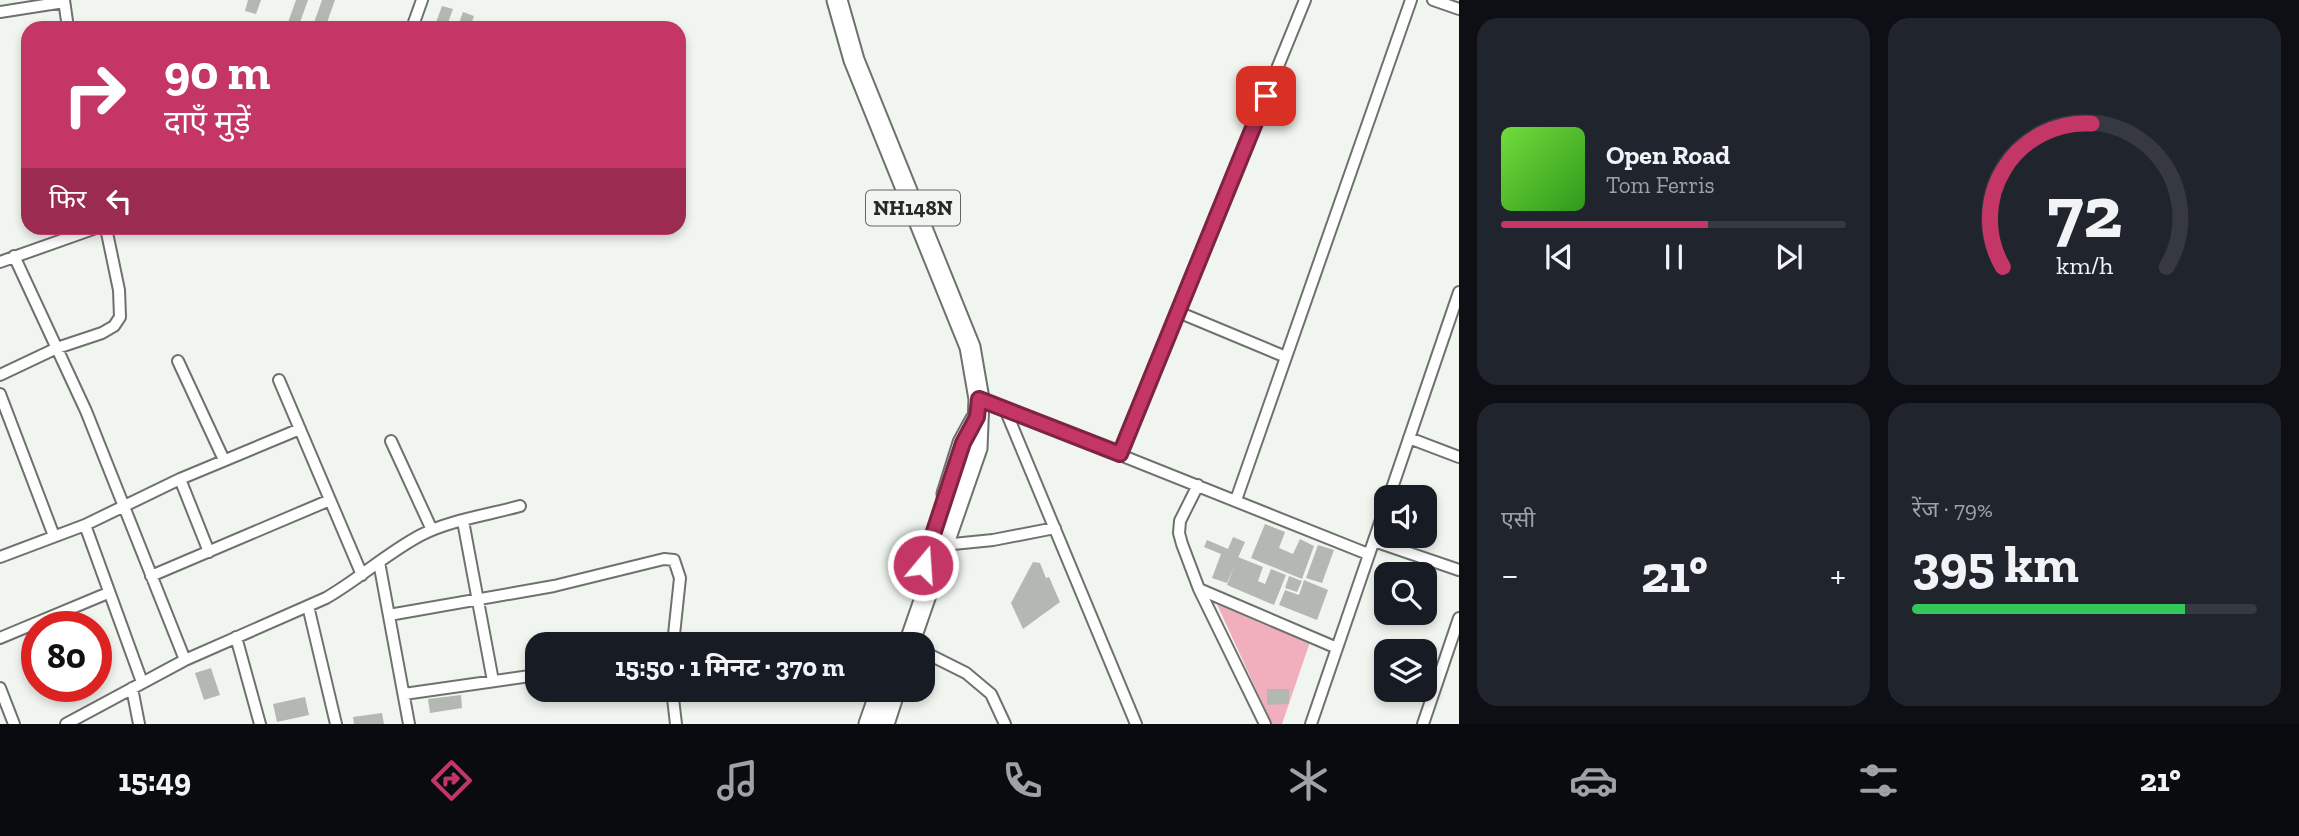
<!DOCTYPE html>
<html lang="hi">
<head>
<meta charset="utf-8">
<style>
  :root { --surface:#171b24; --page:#20242c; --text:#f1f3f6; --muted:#9ea1a6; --line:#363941; --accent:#c33666 }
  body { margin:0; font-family:"Zilla Slab","Noto Sans Devanagari",serif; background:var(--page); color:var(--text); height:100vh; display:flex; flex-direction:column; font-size:26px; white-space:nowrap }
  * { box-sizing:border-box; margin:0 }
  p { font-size:23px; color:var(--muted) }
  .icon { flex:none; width:38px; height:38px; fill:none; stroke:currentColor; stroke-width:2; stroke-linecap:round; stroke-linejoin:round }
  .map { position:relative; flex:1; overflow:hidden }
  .sheet { display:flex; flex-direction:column; gap:18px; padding:18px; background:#0d0f14; width:840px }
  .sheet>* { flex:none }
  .guide { position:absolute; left:21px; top:21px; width:665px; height:214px; border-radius:21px; box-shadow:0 4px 10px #0003; background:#c33666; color:#fff; overflow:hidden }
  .buttons { position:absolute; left:1374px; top:485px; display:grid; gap:14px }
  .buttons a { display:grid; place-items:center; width:63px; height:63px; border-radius:14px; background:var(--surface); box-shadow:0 4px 10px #0003; font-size:35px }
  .speed { position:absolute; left:21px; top:611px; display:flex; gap:14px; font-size:35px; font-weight:700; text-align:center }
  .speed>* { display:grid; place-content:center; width:91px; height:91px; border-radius:50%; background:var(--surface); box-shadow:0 4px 10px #0003; line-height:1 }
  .speed .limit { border:10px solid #d22; background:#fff; color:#111 }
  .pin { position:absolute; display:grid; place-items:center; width:60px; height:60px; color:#fff; margin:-30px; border-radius:14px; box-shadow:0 4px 10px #0006 }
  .me { position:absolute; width:77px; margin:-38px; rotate:18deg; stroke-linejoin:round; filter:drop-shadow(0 0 5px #0008) }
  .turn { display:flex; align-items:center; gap:24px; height:147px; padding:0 28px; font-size:32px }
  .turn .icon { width:91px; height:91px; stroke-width:2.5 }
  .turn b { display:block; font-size:49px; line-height:60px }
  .then { display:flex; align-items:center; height:66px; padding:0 28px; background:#0003; gap:14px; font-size:26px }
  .big { font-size:52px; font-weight:700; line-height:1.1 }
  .sheet .card { flex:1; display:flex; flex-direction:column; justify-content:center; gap:10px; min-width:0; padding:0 24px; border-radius:21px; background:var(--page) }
  .sheet .dial { align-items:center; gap:0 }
  .dial svg { height:182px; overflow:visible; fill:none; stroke:var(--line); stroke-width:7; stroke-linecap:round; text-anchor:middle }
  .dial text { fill:var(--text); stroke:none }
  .song { display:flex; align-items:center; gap:21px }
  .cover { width:84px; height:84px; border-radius:10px; background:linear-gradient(135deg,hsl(100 70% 55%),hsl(110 70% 35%)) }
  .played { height:7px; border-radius:4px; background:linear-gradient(90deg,var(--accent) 60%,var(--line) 60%) }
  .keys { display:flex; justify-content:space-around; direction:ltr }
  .heat { display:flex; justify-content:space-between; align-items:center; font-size:38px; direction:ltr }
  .charge { height:10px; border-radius:5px; background:linear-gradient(90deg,#34c759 79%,var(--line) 0) }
  .sheet .tiles { flex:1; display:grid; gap:18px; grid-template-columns:repeat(2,1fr) }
  .trip { position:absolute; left:525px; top:632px; width:410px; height:70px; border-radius:21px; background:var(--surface); box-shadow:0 4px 10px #0003; font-weight:700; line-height:70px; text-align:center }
  .dock { display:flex; height:112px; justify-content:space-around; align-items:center; background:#090b0e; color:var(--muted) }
  .dock .icon { width:49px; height:49px }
  .dock .selected { color:var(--accent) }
  .dock b { font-size:32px; color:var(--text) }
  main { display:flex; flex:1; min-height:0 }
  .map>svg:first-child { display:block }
  .green { fill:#f1afbe }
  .building { fill:#b3b8b2 }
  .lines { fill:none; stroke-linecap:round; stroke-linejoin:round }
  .street-casing { stroke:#6e726d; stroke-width:14 }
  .highway-casing { stroke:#6e726d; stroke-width:23 }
  .street { stroke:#fff; stroke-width:10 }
  .highway { stroke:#fff; stroke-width:19 }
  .route-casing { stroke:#7f2342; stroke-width:18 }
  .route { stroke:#c33666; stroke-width:12 }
  .labels { text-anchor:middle; stroke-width:7; stroke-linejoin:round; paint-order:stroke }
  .shield { fill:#f0f5ef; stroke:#646663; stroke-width:2 }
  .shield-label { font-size:21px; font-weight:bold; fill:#282927 }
</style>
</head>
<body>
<main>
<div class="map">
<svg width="1459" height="724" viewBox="0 0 1459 724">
  <rect width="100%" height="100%" fill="#f0f5ef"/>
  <path class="green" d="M1215,600L1310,642L1282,724H1272Z"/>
  <path class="building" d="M248,0H261L256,14L245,11Z
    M296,0H308L298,28H286Z
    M322,0H335L325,28H312Z
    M442,6L453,9L446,28H434Z
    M463,12L474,16L470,28H457Z
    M1265,524L1285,532L1279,548L1293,554L1300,539L1314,546L1302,579L1251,558Z
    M1233,537L1245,542L1227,583L1212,578L1221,554L1204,547L1207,540L1228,549Z
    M1318,545L1334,550L1322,583L1306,578Z
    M1238,557L1263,567L1258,581L1265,584L1271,569L1286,575L1274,605L1227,585Z
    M1033,562L1040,563L1046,578L1049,577L1060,602L1023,629L1011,603Z
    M1289,576L1302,581L1297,592L1285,588Z
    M1304,580L1328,590L1317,620L1279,605L1285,590L1299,595Z
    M211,668L220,695L204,700L195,673Z
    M1267,689H1289V704L1267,705Z
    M461,695L462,708L430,713L428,699Z
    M305,697L309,715L277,722L273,704Z
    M382,713L384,724H354L353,717Z"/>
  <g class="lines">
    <g class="street-casing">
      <path id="street" d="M64,0L68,28
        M1433,0L1459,9
        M0,12L64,2
        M412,28L422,0
        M14,256L86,411L185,660
        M0,262L96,228
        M1178,312L1286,357
        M178,361L224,460
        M0,375L57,348L102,333L114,326L120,317L119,290L106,228
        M279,380L362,575
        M0,394L54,536
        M979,399L1005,409L1136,724
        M1005,409L1368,554
        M1409,438L1459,457
        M391,441L432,530
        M1120,454L1305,0
        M180,479L209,552
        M1198,485L1180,521L1179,533L1182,544L1199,589L1265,724
        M1389,497L1459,292
        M1236,500L1411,0
        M463,521L493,681
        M85,525L142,682
        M1374,541L1459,570
        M943,545L993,540L1055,528
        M0,557L85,525L180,479L300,429
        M379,562L409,724
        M151,576L330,500
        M1199,589L1337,648
        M308,606L336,724
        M389,615L554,586L664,559L674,560L680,578L673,644
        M236,637L260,724
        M0,638L108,593
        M922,651L966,673L991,694L1005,724
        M0,688L14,724
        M132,688L139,724
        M672,690L676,724
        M404,694L537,675
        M66,724L185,660L326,598C359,579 387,553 421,535C450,520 488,515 520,506
        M1311,724L1386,505
        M1423,724L1459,618"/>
    </g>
    <g class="highway-casing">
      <path id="highway" d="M837,0L854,60L970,347L979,399L977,448L909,644
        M947,494L963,443L975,421
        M869,724L881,690
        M884,724L895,690"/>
    </g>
    <use href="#street" class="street"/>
    <use href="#highway" class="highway"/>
  </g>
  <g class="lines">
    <g class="route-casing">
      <path id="route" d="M923,565L963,443L977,417L979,399L1120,454L1266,96"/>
    </g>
    <use href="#route" class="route"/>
  </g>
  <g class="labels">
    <rect class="shield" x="866" y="190.5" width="94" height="35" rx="5"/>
    <g class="shield-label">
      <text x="913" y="215">NH148N</text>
    </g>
  </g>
</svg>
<div class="buttons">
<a><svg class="icon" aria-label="sound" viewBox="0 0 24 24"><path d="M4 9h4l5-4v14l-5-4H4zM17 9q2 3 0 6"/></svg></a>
<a><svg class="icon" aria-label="search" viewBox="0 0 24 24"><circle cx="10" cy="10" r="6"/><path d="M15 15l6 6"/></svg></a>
<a><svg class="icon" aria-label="layers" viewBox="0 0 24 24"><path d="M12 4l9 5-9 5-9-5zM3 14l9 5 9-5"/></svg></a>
</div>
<div class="speed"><div class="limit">80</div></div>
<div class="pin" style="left:1266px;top:96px;background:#d93025"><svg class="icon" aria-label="arrive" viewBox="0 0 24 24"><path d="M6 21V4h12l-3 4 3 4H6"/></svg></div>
<svg class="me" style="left:923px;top:565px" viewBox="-20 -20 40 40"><circle r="17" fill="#c33666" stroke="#fff" stroke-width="3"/><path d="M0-11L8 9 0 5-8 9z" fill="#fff"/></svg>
<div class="trip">15:50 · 1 मिनट · 370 m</div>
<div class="guide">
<div class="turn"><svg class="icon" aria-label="right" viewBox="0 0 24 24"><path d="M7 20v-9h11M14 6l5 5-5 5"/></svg><div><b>90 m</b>दाएँ मुड़ें</div></div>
<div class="then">फिर<svg class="icon" aria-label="left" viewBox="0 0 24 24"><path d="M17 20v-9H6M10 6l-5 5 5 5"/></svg></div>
</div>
</div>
<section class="sheet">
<div class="tiles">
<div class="card">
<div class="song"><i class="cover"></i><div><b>Open Road</b><p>Tom Ferris</p></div></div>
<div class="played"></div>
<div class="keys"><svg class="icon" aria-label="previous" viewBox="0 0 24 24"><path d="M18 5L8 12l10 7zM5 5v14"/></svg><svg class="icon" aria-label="pause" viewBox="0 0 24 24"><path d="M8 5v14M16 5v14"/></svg><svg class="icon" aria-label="next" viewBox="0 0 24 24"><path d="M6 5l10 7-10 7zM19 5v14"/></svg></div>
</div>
<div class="card dial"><svg viewBox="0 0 100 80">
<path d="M14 69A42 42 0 1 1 86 69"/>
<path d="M14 69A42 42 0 0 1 53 6" stroke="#c33666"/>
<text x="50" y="56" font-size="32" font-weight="700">72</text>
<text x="50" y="72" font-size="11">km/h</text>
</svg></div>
<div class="card"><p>एसी</p>
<div class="heat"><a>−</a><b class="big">21°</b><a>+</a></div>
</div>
<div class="card"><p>रेंज · 79%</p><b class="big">395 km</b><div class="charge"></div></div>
</div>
</section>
</main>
<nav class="dock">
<b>15:49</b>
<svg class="icon selected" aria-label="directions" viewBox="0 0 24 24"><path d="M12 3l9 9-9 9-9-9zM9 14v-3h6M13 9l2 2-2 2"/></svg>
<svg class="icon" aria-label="music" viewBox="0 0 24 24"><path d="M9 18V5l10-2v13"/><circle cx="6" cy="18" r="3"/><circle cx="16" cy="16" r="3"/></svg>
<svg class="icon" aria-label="phone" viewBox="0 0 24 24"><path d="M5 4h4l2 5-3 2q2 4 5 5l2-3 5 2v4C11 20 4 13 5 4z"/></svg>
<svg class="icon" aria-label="climate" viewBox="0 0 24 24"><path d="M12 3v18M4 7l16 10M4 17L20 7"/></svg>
<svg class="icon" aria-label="car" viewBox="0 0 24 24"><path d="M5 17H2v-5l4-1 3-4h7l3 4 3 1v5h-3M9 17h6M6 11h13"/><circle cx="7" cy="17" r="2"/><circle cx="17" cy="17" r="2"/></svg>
<svg class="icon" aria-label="filters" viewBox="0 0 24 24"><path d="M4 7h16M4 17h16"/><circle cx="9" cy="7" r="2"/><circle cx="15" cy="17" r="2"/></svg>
<b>21°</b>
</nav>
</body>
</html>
